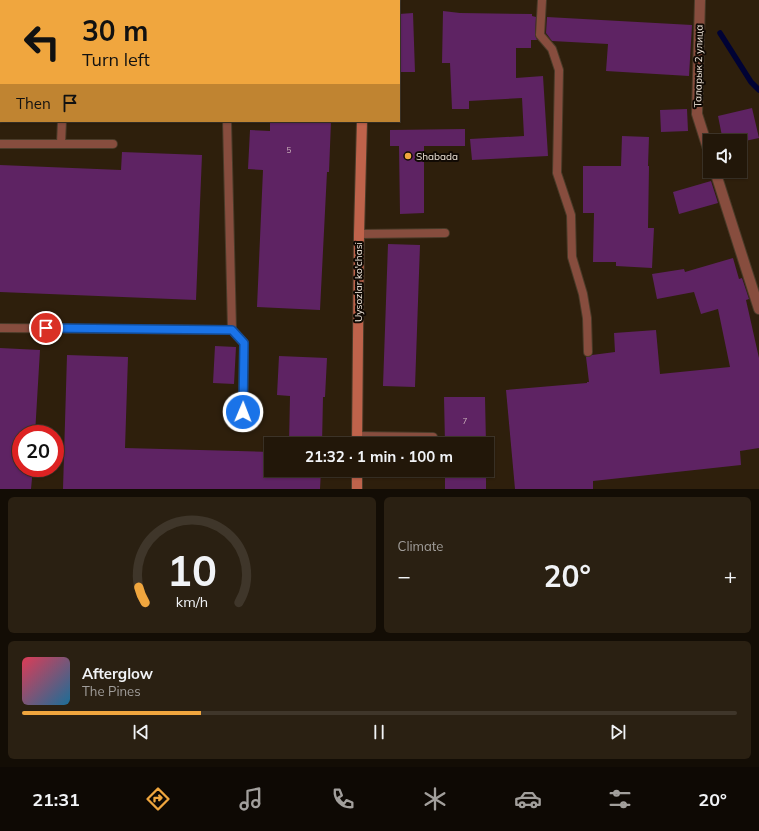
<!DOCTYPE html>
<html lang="en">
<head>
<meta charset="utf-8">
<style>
  :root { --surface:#221709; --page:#2a2012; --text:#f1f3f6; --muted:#a29f9c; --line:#3f362a; --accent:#f0a63e }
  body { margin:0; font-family:Mulish,sans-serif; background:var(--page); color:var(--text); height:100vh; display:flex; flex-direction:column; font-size:15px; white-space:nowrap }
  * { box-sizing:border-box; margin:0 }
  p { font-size:13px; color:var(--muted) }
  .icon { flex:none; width:22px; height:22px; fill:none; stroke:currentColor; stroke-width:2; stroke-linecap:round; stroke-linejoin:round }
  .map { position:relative; height:489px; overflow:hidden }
  .details { display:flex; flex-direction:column; gap:8px; padding:8px; background:#130d05; flex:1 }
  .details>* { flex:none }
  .guide { position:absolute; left:0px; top:0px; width:400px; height:122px; box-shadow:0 1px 3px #0004,0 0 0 1px var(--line); background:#f0a63e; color:#111; overflow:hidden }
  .buttons { position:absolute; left:703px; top:134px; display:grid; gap:8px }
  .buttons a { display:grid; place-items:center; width:44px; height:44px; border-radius:0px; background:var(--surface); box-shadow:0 1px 3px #0004,0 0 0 1px var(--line); font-size:20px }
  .speed { position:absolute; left:12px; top:425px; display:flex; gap:8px; font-size:20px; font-weight:700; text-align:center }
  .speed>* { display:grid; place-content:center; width:52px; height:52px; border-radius:50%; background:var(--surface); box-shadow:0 1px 3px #0004,0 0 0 1px var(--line); line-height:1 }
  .speed .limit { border:6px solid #d22; background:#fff; color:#111 }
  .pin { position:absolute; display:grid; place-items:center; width:34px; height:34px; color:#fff; margin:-17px; border:2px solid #fff; border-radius:50%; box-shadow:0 1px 4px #0007 }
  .me { position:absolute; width:44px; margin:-22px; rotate:1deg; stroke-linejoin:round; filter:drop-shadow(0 0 3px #0008) }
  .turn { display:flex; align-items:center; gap:14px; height:84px; padding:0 16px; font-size:18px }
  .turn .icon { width:52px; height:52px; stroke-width:2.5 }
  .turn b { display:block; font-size:28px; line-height:34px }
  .then { display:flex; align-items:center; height:38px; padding:0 16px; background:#0003; gap:8px; font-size:15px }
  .big { font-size:30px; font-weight:700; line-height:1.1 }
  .details .widget { flex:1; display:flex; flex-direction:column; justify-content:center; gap:6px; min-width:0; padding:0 14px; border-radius:6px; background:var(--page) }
  .details .dial { align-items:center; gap:0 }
  .dial svg { height:104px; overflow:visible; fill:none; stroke:var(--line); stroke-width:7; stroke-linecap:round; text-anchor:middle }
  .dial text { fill:var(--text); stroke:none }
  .song { display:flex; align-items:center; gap:12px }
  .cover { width:48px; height:48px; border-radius:6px; background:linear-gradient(135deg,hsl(350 70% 55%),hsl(200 70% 35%)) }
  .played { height:4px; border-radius:2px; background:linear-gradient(90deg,var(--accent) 25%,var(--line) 25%) }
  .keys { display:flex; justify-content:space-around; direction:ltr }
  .heat { display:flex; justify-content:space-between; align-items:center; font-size:22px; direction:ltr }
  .details .tiles { flex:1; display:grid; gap:8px; grid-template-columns:1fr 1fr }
  .widget:last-child { grid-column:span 2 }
  .trip { position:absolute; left:264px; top:437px; width:230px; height:40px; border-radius:0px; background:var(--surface); box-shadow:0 1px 3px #0004,0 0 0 1px var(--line); font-weight:700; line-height:40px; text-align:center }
  .dock { display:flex; height:64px; justify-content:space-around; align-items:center; background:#0e0904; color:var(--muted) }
  .dock .icon { width:28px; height:28px }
  .dock .on { color:var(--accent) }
  .dock b { font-size:18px; color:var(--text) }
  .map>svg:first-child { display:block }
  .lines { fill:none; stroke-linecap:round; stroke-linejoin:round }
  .stream { stroke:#000234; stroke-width:5.5 }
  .building { fill:#5e2363 }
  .lane-casing { stroke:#4a3b29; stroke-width:10 }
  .street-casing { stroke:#4a3b29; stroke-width:12 }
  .secondary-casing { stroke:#4a3b29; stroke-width:12 }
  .lane { stroke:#874d3e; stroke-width:8 }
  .street { stroke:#874d3e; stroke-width:10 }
  .secondary { stroke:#bf634b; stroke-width:10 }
  .route-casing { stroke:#114b97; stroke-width:10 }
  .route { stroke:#1a73e8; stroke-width:7 }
  .poi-dot { fill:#f0a63e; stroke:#110a04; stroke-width:1.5 }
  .labels { text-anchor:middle; stroke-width:4; stroke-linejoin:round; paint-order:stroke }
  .number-label { font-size:8px; fill:#ceb7be }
  .street-label { font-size:10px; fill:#f3e8dd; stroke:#110a04 }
  .poi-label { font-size:10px; fill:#f3e8dd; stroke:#110a04; text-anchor:start }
</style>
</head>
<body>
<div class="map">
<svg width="759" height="489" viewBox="0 0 759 489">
  <rect width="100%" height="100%" fill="#2e1f0c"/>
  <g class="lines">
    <path class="stream" d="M720,33L751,82L759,90"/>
  </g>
  <path class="building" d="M443,11L460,13L532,14V16L536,17L535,35L537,40H531V48H516V78L543,76L548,156L472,160L470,139L524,136L522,98L469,101V109H452L450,63H442Z
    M413,13L415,72H399V14Z
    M547,17L692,25L689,76L606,71L608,44L552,41L546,33Z
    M752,108L759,138L745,141H723L718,116Z
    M687,109L688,131L661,132L660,110Z
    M270,121H331L329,172H327L320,310L257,307L263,170L248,169L250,130L270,131Z
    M465,129V146H424V213L400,214L399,146H390V130Z
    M622,136L649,137L648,166H649L648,228H654L652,268L616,266V262H593L594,213H583V166H621Z
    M122,152L202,155L196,300L0,292V165L121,170Z
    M711,181L718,203L679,214L673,192Z
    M388,244L420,245L415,387L383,386Z
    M733,258L739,279L742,278L749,299L746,300L759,358V448L740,451L741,465L593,481V489H515L506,390L587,383V382H589L586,357H589L592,355L615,352L614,333L656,330L660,374L730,367L718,309L701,314L694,292L657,299L652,274L684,269L685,272Z
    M215,346L236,347L234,384L213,383Z
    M0,348L40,350L35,434H21V468H33L31,489H0Z
    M67,355L128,357L125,448L271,452V470H321L320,489H63Z
    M279,356L327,358L325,397H323L322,444H289L290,396L277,395Z
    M444,397H485L486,444H445Z
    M445,470H486V489H445Z"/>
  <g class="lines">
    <g class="lane-casing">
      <path id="lane" d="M542,0L540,35L552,49L559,70L557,173L571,215L572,257L583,294L587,318L588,352
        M227,121L232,330
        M61,143L62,121
        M0,144H113
        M359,234L445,233
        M0,328L232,330L244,343L243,426
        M357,436L433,437"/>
    </g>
    <g class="street-casing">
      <path id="street" d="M700,0L697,114L710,155
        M715,171L759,309"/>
    </g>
    <g class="secondary-casing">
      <path id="secondary" d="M364,1V0
        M357,444L359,234L362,121
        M357,489V470"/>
    </g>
    <use href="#lane" class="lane"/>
    <use href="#street" class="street"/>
    <use href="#secondary" class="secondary"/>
  </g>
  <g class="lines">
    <g class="route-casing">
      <path id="route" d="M46,328L232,330L244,343L243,412"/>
    </g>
    <use href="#route" class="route"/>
  </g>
  <circle class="poi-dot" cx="408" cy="156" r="4"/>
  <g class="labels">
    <g class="number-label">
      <text x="289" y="153">5</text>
      <text x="465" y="424">7</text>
    </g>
    <g class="street-label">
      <text transform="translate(698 66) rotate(-89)" y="4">Таларык 2 улица</text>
      <text transform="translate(358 282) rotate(-90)" y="4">Uysozlar ko'chasi</text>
    </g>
    <g class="poi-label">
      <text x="416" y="160">Shabada</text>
    </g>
  </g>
</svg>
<div class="buttons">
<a><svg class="icon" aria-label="sound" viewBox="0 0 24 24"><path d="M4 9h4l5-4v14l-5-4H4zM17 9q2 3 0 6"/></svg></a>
</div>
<div class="speed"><div class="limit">20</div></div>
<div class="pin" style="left:46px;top:328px;background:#d93025"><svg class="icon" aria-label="arrive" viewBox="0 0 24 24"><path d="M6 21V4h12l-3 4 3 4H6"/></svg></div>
<svg class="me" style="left:243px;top:412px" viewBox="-20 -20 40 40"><circle r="17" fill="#1a73e8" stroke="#fff" stroke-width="3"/><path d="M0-11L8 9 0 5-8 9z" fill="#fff"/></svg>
<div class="trip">21:32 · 1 min · 100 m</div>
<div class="guide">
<div class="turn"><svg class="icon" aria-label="left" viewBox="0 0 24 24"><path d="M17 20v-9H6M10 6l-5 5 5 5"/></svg><div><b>30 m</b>Turn left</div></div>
<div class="then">Then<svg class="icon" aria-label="arrive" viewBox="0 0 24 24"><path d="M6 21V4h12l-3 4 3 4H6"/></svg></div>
</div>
</div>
<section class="details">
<div class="tiles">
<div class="widget dial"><svg viewBox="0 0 100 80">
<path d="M14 69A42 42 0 1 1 86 69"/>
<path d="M14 69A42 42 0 0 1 9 57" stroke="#f0a63e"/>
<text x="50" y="56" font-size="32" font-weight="700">10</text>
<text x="50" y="72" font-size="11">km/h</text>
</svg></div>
<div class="widget"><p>Climate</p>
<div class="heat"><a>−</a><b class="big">20°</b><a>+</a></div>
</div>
<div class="widget">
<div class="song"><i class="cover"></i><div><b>Afterglow</b><p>The Pines</p></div></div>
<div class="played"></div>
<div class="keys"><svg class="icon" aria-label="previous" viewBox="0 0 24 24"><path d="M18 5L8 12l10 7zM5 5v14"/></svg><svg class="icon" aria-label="pause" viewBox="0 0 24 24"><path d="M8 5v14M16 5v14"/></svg><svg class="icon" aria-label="next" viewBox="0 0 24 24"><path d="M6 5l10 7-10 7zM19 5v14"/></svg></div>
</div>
</div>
</section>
<nav class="dock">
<b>21:31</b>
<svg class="icon on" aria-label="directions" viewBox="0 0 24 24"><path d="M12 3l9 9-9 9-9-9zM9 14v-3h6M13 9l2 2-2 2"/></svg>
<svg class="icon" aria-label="music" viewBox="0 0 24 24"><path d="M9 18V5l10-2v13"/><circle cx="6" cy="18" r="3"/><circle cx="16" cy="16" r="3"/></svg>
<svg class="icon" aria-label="phone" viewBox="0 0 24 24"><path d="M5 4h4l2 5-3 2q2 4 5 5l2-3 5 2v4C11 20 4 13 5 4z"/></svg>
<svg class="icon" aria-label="climate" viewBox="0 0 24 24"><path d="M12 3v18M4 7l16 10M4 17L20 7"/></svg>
<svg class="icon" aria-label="car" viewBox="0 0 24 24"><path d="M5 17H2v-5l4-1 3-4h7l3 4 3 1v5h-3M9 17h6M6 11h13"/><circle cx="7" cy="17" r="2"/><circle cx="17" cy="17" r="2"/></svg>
<svg class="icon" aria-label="filters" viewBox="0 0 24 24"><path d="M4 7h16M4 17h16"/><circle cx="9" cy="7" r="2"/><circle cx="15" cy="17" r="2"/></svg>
<b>20°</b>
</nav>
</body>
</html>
